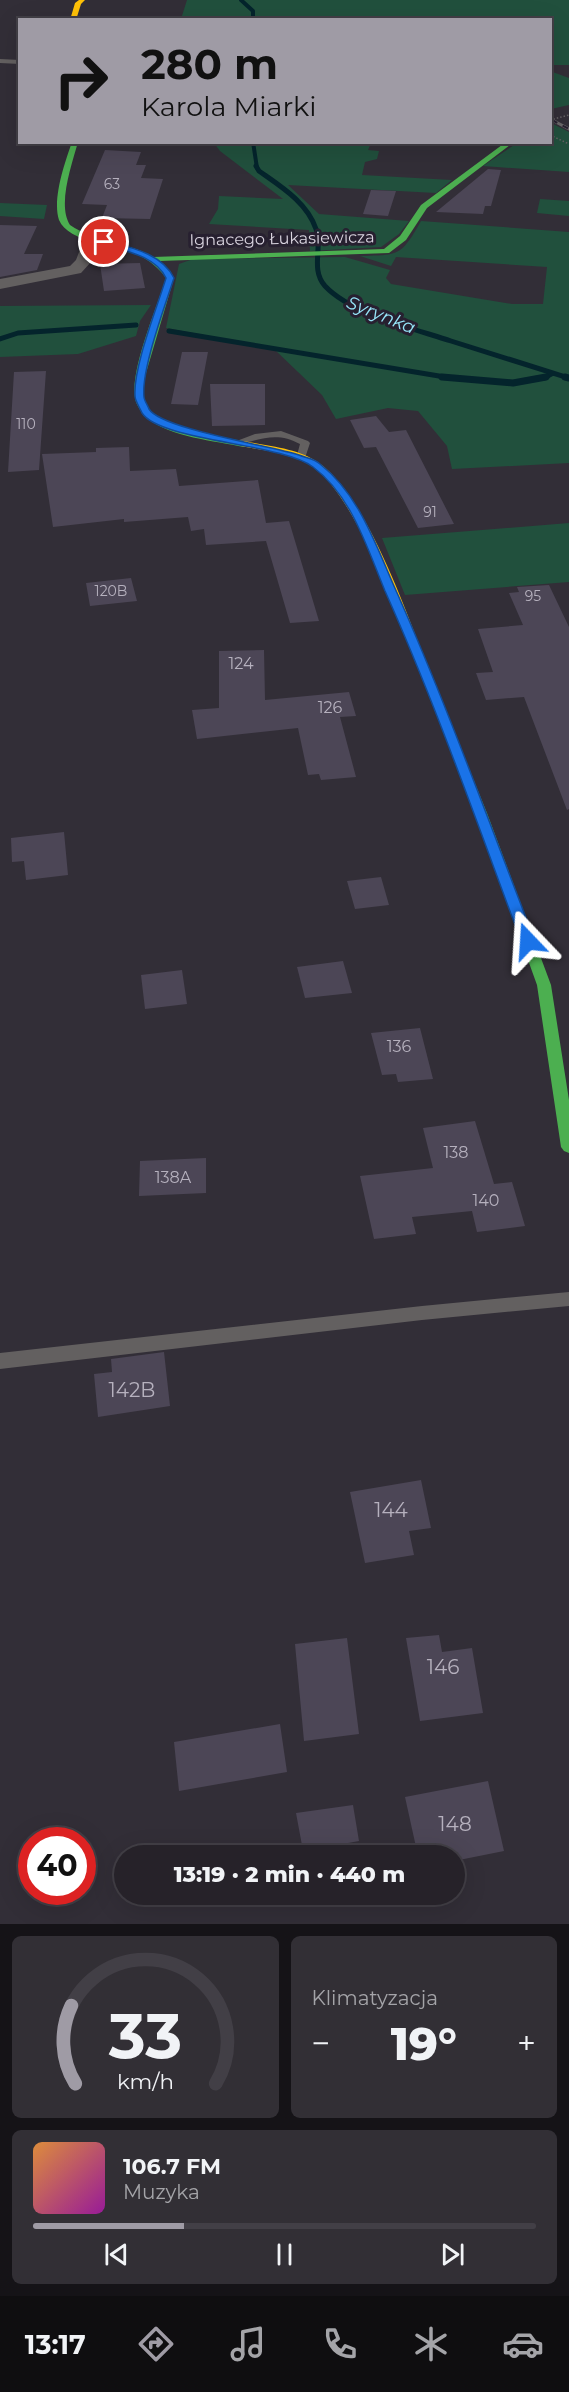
<!DOCTYPE html>
<html lang="pl">
<head>
<meta charset="utf-8">
<style>
  :root { --surface:#262229; --page:#322f35; --text:#f1f3f6; --muted:#a4a4a8; --line:#423f46; --accent:#9f9ba5 }
  body { margin:0; font-family:Montserrat,sans-serif; background:var(--page); color:var(--text); height:100vh; display:flex; flex-direction:column; font-size:22px; white-space:nowrap }
  * { box-sizing:border-box; margin:0 }
  p { font-size:20px; color:var(--muted) }
  .icon { flex:none; width:33px; height:33px; fill:none; stroke:currentColor; stroke-width:2; stroke-linecap:round; stroke-linejoin:round }
  .map { position:relative; height:1924px; overflow:hidden }
  .sheet { display:flex; flex-direction:column; gap:12px; padding:12px; background:#151317; flex:1 }
  .sheet>* { flex:none }
  .guide { position:absolute; left:18px; top:18px; width:534px; height:126px; border-radius:0px; box-shadow:0 6px 24px #0002,0 0 0 2px var(--line); background:#9f9ba5; color:#111; overflow:hidden }
  .speed { position:absolute; left:18px; top:1827px; display:flex; gap:12px; font-size:30px; font-weight:700; text-align:center }
  .speed>* { display:grid; place-content:center; width:78px; height:78px; border-radius:50%; background:var(--surface); box-shadow:0 6px 24px #0002,0 0 0 2px var(--line); line-height:1 }
  .speed .limit { border:9px solid #d22; background:#fff; color:#111 }
  .pin { position:absolute; display:grid; place-items:center; width:51px; height:51px; color:#fff; margin:-26px; border:3px solid #fff; border-radius:50%; box-shadow:0 2px 6px #0007 }
  .me { position:absolute; width:66px; margin:-33px; rotate:340deg; stroke-linejoin:round; filter:drop-shadow(0 0 4px #0008) }
  .turn { display:flex; align-items:center; gap:21px; height:126px; padding:0 24px; font-size:27px }
  .turn .icon { width:78px; height:78px; stroke-width:2.5 }
  .turn b { display:block; font-size:42px; line-height:51px }
  .big { font-size:45px; font-weight:800; line-height:1.1 }
  .sheet .tile { flex:1; display:flex; flex-direction:column; justify-content:center; gap:9px; min-width:0; padding:0 21px; border-radius:9px; background:var(--page) }
  .sheet .dial { align-items:center; gap:0 }
  .dial svg { height:156px; overflow:visible; fill:none; stroke:var(--line); stroke-width:7; stroke-linecap:round; text-anchor:middle }
  .dial text { fill:var(--text); stroke:none }
  .song { display:flex; align-items:center; gap:18px }
  .cover { width:72px; height:72px; border-radius:9px; background:linear-gradient(135deg,hsl(30 70% 55%),hsl(300 70% 35%)) }
  .played { height:6px; border-radius:3px; background:linear-gradient(90deg,var(--accent) 30%,var(--line) 30%) }
  .keys { display:flex; justify-content:space-around; direction:ltr }
  .heat { display:flex; justify-content:space-between; align-items:center; font-size:33px; direction:ltr }
  .sheet .tiles { flex:1; display:grid; gap:12px; grid-template-columns:1fr 1fr }
  .tile:last-child { grid-column:span 2 }
  .trip { position:absolute; left:114px; top:1845px; width:351px; height:60px; border-radius:30px; background:var(--surface); box-shadow:0 6px 24px #0002,0 0 0 2px var(--line); font-weight:800; line-height:60px; text-align:center }
  .menu { display:flex; height:96px; justify-content:space-around; align-items:center; background:#0f0e10; color:var(--muted) }
  .menu .icon { width:42px; height:42px }
  .menu .selected { color:var(--accent) }
  .menu b { font-size:27px; color:var(--text) }
  .map>svg:first-child { display:block }
  .green { fill:#21503d }
  .lines { fill:none; stroke-linecap:round; stroke-linejoin:round }
  .stream-far2 { stroke:#04242c; stroke-width:4 }
  .stream-far1 { stroke:#04242c; stroke-width:5 }
  .stream { stroke:#04242c; stroke-width:7 }
  .building { fill:#4c4656 }
  .path { stroke:#646163; stroke-width:1.5; stroke-dasharray:1.5 2; stroke-linecap:butt }
  .lane { fill:#636060; fill-rule:evenodd }
  .street { fill:#636060; fill-rule:evenodd }
  .fast { fill:#4caf50; fill-rule:evenodd }
  .slow { fill:#ffc107; fill-rule:evenodd }
  .rail-casing { stroke:#6b686a; stroke-width:3 }
  .rail { stroke:#272030; stroke-width:2; stroke-dasharray:6; stroke-linecap:butt }
  .route { fill:#1a73e8; stroke:#114b97; stroke-width:1.5 }
  .labels { text-anchor:middle; stroke-width:6; stroke-linejoin:round; paint-order:stroke }
  .far-number-label { font-size:14px; fill:#b6b1be }
  .far-street-label { font-size:16px; fill:#dad5e0; stroke:#272030 }
  .number-label { font-size:16px; fill:#b6b1be }
  .far-water-label { font-size:18px; font-style:italic; fill:#96e6f9; stroke:#272030 }
  .near-number-label { font-size:20px; fill:#b6b1be }
</style>
</head>
<body>
<div class="map">
<svg width="569" height="1924" viewBox="0 0 569 1924">
  <rect width="100%" height="100%" fill="#322e37"/>
  <path class="green" d="M187,0H569V65H551L550,20L181,19Z
    M550,71L569,78V105L551,109Z
    M551,123L569,132V172L483,166L517,143L550,142Z
    M214,143H371L368,150L379,151L377,159L365,162L362,175L452,180L436,193L288,185L319,214L409,221L399,234L381,247L310,251L309,230L209,224L218,209L219,196L283,199L220,151Z
    M540,199L569,201V216L537,213Z
    M0,203L47,205L44,219L0,216Z
    M421,221L569,232V463L452,469L447,446L418,411L388,408L336,419L322,395L273,348L166,328L179,264L193,259L345,257L390,270L386,278L391,284L512,304H543L547,267L396,257L391,266L360,256C400,255 401,256 421,221Z
    M151,305L140,321L136,336L78,354L0,357V306Z
    M569,523V582L405,595L382,538Z"/>
  <g class="lines">
    <path class="stream-far2" d="M241,0L253,11V20
      M253,142L257,168"/>
    <path class="stream-far1" d="M256,166L259,171C280,186 307,202 316,229C323,247 310,269 325,286C351,314 415,329 451,341C490,353 530,366 569,378
      M169,331L451,378
      M0,339L18,333L136,325
      M544,378L553,373"/>
    <path class="stream" d="M442,377L513,383L546,377
      M565,377L569,378"/>
  </g>
  <path class="building" d="M105,150L141,152L136,165H146L141,178L163,179L150,219L102,218L107,205L82,204Z
    M488,169L501,170L491,206H485L483,214L436,212Z
    M371,190L396,191L388,216L363,214Z
    M0,225L37,226L24,254H43L37,270L0,277Z
    M140,263L145,288L104,291L100,264Z
    M182,352H208L198,405L171,404Z
    M46,371L39,470L8,472L14,372Z
    M210,384H265V425L212,426Z
    M376,416L389,432L406,430L454,524L418,528L376,447L364,448L350,420Z
    M129,447L130,471L176,469L179,486L258,480L266,523L289,521L319,621L290,623L266,541L206,545L204,529L191,531L188,517L124,522V519L53,527L42,454L96,452V448Z
    M131,578L137,601L90,606L86,583Z
    M549,585L569,627V809L567,810L524,697L486,700L476,673L493,672L478,629L523,625L509,593L519,592L517,587Z
    M264,650L265,700L349,692L356,716L340,717L356,777L321,780L319,774L308,775L298,728L197,739L192,710L219,708V651Z
    M64,832L68,875L26,880L24,861L12,862L11,838Z
    M381,877L389,905L355,909L347,881Z
    M343,961L352,993L305,998L297,967Z
    M182,970L187,1004L145,1009L141,975Z
    M420,1028L433,1079L398,1082L396,1074L382,1075L371,1033Z
    M475,1121L494,1184L512,1182L525,1226L477,1232L472,1211L412,1217L416,1234L374,1239L360,1176L433,1168L423,1128Z
    M206,1158V1193L139,1196L140,1161Z
    M164,1352L170,1406L98,1417L94,1374L112,1372L111,1359Z
    M421,1480L431,1528L409,1531L414,1555L365,1563L350,1492Z
    M439,1635L442,1652L472,1648L483,1713L420,1721L406,1638Z
    M347,1638L359,1734L304,1741L295,1644Z
    M280,1724L287,1772L179,1791L174,1742Z
    M488,1781L504,1851L454,1861V1856H418L405,1797Z
    M353,1805L359,1841L332,1846L334,1856H304L296,1813Z"/>
  <g class="lines">
    <path class="path" d="M550,120L569,115
      M550,135L569,144"/>
    <path class="lane" d="M0,59L20,60V64L0,63Z
      M281,431L308,441L310,443L304,461L296,459L300,444C279,432 261,438 239,445L234,442L255,434Z
      M569,1292V1306L422,1320L0,1369V1353L422,1306Z"/>
    <path class="street" d="M104,237L112,242L94,253L91,262L81,273L0,289V279L70,266L76,260L81,247Z"/>
    <path class="fast" d="M72,142H78C72,164 57,205 70,225C95,242 127,242 153,257L384,249L400,236L421,205L506,142H514L427,208L406,240L389,253L159,261L174,278L146,373C144,382 141,392 144,401C154,430 221,436 247,442V446L244,447C215,441 170,437 147,418C142,413 136,405 135,398C130,370 157,307 166,278C159,268 149,260 138,255C118,247 68,242 59,220C52,199 65,162 72,142Z
      M420,657L425,660L487,813L551,985L569,1100V1153L564,1151L561,1147L537,985L475,813L415,660Z"/>
    <path class="slow" d="M79,0H85L81,4L76,20H70L75,3Z
      M244,441C268,446 299,448 319,463C366,497 404,606 425,660L424,662L420,663L415,660C394,609 356,496 312,466C292,452 264,451 241,446V442Z"/>
    <g class="rail-casing">
      <path id="rail" d="M552,120L569,129"/>
    </g>
    <use href="#rail" class="rail"/>
  </g>
  <path class="route" d="M104,240C129,247 162,253 174,278C165,306 141,370 144,397C144,400 148,406 149,409C161,429 272,446 299,455C306,458 315,459 320,464C361,496 377,549 398,595C448,708 490,825 535,941L533,944H523L521,941C477,823 436,705 385,591C367,548 352,496 313,467C281,443 160,441 142,413C140,408 135,401 135,396C133,367 157,308 166,278C155,255 124,251 101,244V241Z"/>
  <g class="labels">
    <g class="far-number-label">
      <text x="112" y="189">63</text>
      <text x="26" y="429">110</text>
      <text x="430" y="517">91</text>
      <text x="111" y="596">120B</text>
      <text x="533" y="601">95</text>
    </g>
    <g class="far-street-label">
      <text transform="translate(282 238) rotate(-1)" y="6">Ignacego Łukasiewicza</text>
    </g>
    <g class="number-label">
      <text x="241" y="669">124</text>
      <text x="330" y="713">126</text>
      <text x="399" y="1052">136</text>
      <text x="456" y="1158">138</text>
      <text x="173" y="1183">138A</text>
      <text x="486" y="1206">140</text>
    </g>
    <g class="far-water-label">
      <text transform="translate(381 315) rotate(22)" y="6">Syrynka</text>
    </g>
    <g class="near-number-label">
      <text x="132" y="1397">142B</text>
      <text x="391" y="1517">144</text>
      <text x="443" y="1674">146</text>
      <text x="455" y="1831">148</text>
    </g>
  </g>
</svg>
<div class="speed"><div class="limit">40</div></div>
<div class="pin" style="left:104px;top:242px;background:#d93025"><svg class="icon" aria-label="arrive" viewBox="0 0 24 24"><path d="M6 21V4h12l-3 4 3 4H6"/></svg></div>
<svg class="me" style="left:528px;top:941px" viewBox="-20 -20 40 40"><path d="M0-17L14 15 0 8-14 15z" fill="#1a73e8" stroke="#fff" stroke-width="4"/></svg>
<div class="trip">13:19 · 2 min · 440 m</div>
<div class="guide">
<div class="turn"><svg class="icon" aria-label="right" viewBox="0 0 24 24"><path d="M7 20v-9h11M14 6l5 5-5 5"/></svg><div><b>280 m</b>Karola Miarki</div></div>
</div>
</div>
<section class="sheet">
<div class="tiles">
<div class="tile dial"><svg viewBox="0 0 100 80">
<path d="M14 69A42 42 0 1 1 86 69"/>
<path d="M14 69A42 42 0 0 1 12 29" stroke="#9f9ba5"/>
<text x="50" y="56" font-size="32" font-weight="700">33</text>
<text x="50" y="72" font-size="11">km/h</text>
</svg></div>
<div class="tile"><p>Klimatyzacja</p>
<div class="heat"><a>−</a><b class="big">19°</b><a>+</a></div>
</div>
<div class="tile">
<div class="song"><i class="cover"></i><div><b>106.7 FM</b><p>Muzyka</p></div></div>
<div class="played"></div>
<div class="keys"><svg class="icon" aria-label="previous" viewBox="0 0 24 24"><path d="M18 5L8 12l10 7zM5 5v14"/></svg><svg class="icon" aria-label="pause" viewBox="0 0 24 24"><path d="M8 5v14M16 5v14"/></svg><svg class="icon" aria-label="next" viewBox="0 0 24 24"><path d="M6 5l10 7-10 7zM19 5v14"/></svg></div>
</div>
</div>
</section>
<nav class="menu">
<b>13:17</b>
<svg class="icon selected" aria-label="directions" viewBox="0 0 24 24"><path d="M12 3l9 9-9 9-9-9zM9 14v-3h6M13 9l2 2-2 2"/></svg>
<svg class="icon" aria-label="music" viewBox="0 0 24 24"><path d="M9 18V5l10-2v13"/><circle cx="6" cy="18" r="3"/><circle cx="16" cy="16" r="3"/></svg>
<svg class="icon" aria-label="phone" viewBox="0 0 24 24"><path d="M5 4h4l2 5-3 2q2 4 5 5l2-3 5 2v4C11 20 4 13 5 4z"/></svg>
<svg class="icon" aria-label="climate" viewBox="0 0 24 24"><path d="M12 3v18M4 7l16 10M4 17L20 7"/></svg>
<svg class="icon" aria-label="car" viewBox="0 0 24 24"><path d="M5 17H2v-5l4-1 3-4h7l3 4 3 1v5h-3M9 17h6M6 11h13"/><circle cx="7" cy="17" r="2"/><circle cx="17" cy="17" r="2"/></svg>
</nav>
</body>
</html>
